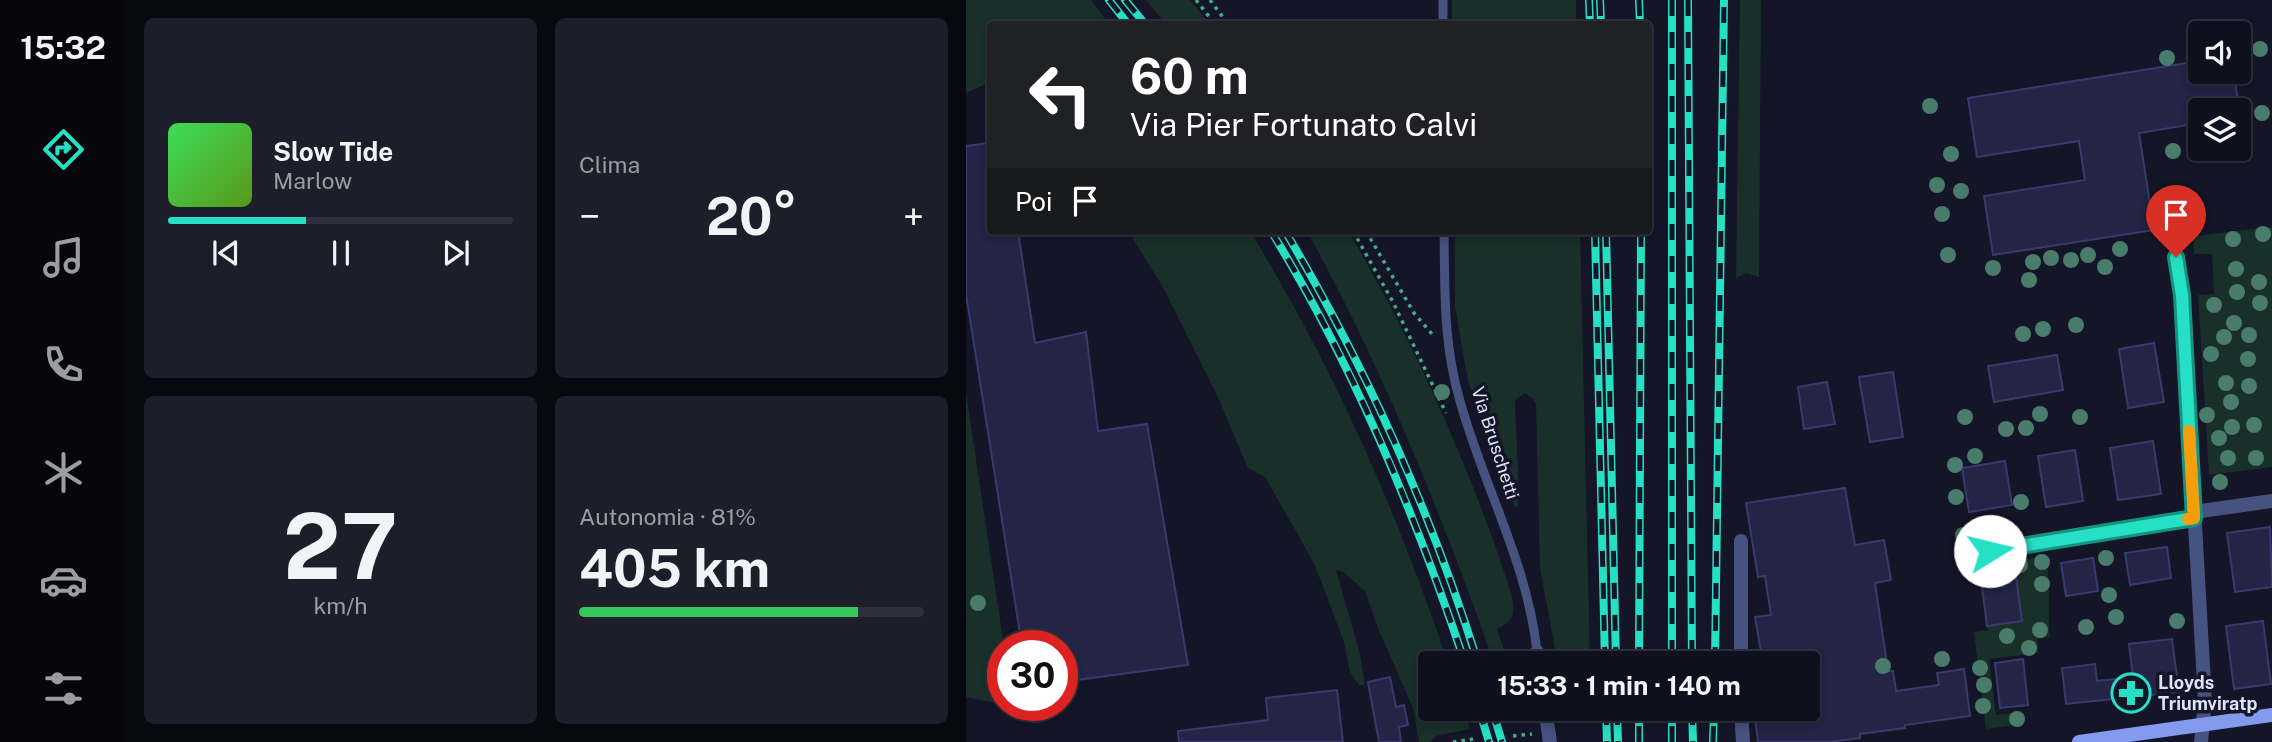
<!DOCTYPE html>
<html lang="it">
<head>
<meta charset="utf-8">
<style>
  :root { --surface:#0f101d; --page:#1d1e2a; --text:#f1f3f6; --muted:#9b9da4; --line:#2f303b; --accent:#25e0c5 }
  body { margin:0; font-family:"Public Sans",sans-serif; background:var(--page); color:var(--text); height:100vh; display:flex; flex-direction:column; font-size:26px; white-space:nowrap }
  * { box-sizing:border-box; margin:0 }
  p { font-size:23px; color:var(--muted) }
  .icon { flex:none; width:38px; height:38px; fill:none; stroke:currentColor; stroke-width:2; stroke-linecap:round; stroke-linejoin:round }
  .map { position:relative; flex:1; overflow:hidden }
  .drawer { display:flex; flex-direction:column; gap:18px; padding:18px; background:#080910; width:840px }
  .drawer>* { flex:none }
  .banner { position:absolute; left:21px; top:21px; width:665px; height:214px; border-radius:7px; box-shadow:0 4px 10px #0003,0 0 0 2px var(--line); background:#202124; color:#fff; overflow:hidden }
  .tools { position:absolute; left:1222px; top:21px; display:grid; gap:14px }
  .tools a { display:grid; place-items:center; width:63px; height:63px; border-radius:7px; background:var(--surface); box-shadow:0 4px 10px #0003,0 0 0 2px var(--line); font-size:35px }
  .speed { position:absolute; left:21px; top:630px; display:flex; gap:14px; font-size:35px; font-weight:700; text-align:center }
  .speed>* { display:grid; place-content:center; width:91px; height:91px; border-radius:50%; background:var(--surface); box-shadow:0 4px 10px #0003,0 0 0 2px var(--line); line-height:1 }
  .speed .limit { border:10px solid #d22; background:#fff; color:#111 }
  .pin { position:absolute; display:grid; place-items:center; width:60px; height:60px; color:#fff; margin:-72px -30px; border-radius:50% 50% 50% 0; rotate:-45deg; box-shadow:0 0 7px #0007 }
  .pin .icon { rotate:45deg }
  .me { position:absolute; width:77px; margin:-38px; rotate:81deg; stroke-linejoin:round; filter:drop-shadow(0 0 5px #0008) }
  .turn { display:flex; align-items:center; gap:24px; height:147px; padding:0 28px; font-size:32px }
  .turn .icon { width:91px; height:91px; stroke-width:2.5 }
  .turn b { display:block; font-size:49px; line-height:60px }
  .then { display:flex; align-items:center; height:66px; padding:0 28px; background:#0003; gap:14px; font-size:26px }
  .big { font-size:52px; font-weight:700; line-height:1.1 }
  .drawer .widget { flex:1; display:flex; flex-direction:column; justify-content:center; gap:10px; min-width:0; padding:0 24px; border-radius:10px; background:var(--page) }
  .drawer .dial { align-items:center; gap:0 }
  .dial b { font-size:91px; line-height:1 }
  .song { display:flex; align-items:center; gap:21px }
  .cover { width:84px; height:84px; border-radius:10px; background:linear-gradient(135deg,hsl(130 70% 55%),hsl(90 70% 35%)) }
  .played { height:7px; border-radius:4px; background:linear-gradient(90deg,var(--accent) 40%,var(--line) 40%) }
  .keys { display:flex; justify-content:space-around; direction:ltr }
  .heat { display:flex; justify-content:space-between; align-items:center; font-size:38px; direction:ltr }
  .charge { height:10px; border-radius:5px; background:linear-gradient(90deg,#34c759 81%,var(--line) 0) }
  .drawer .tiles { flex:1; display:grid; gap:18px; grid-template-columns:repeat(2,1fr) }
  .trip { position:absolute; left:452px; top:651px; width:402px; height:70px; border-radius:7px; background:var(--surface); box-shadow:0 4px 10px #0003,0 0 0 2px var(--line); font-weight:700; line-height:70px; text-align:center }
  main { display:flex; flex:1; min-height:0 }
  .tabs { display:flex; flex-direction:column; width:126px; justify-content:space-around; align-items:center; background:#06060c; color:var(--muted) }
  .tabs .icon { width:49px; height:49px }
  .tabs .selected { color:var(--accent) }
  .tabs b { font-size:32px; color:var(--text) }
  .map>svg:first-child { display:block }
  .green { fill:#183029 }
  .building { fill:#232446; stroke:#383a6e; stroke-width:2 }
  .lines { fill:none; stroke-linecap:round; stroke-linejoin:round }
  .path { stroke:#42ab8b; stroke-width:3.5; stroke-dasharray:3.5 5; stroke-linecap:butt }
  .lane { stroke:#465280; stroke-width:9 }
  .street { stroke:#465280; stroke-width:14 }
  .secondary { stroke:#839aed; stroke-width:14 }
  .rail-casing { stroke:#25e0c5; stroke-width:8 }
  .rail { stroke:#141527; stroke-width:5; stroke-dasharray:16; stroke-linecap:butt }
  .tree { fill:#497c6b }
  .route-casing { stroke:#189280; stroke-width:18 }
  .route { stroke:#25e0c5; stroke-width:12 }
  .slow { stroke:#f59e0b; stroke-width:12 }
  .labels { text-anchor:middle; stroke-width:7; stroke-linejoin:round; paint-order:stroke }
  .street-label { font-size:18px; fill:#dfe2fa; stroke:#141527 }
  .poi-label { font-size:18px; font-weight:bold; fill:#dfe2fa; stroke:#141527; text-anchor:start }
</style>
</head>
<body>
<main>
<nav class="tabs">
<b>15:32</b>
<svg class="icon selected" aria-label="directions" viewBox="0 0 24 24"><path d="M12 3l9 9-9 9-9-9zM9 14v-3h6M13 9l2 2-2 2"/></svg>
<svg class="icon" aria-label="music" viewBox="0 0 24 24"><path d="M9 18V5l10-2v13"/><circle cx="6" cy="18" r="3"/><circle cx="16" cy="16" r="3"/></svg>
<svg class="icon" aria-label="phone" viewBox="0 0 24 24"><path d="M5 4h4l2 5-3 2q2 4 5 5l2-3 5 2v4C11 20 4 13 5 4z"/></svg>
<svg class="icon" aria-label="climate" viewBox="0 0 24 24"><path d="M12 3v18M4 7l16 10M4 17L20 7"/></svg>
<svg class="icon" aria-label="car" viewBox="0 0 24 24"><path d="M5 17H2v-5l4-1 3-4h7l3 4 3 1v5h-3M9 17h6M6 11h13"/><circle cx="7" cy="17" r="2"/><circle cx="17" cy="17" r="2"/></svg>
<svg class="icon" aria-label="filters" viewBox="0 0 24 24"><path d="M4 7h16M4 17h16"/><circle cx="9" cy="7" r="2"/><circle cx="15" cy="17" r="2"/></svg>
</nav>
<section class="drawer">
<div class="tiles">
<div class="widget">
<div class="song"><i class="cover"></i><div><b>Slow Tide</b><p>Marlow</p></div></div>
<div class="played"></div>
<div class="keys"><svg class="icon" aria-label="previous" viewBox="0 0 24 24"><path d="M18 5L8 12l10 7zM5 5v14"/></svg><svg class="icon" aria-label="pause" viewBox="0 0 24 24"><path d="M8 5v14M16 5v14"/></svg><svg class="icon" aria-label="next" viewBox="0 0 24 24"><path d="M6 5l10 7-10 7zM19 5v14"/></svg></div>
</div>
<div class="widget"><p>Clima</p>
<div class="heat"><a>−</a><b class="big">20°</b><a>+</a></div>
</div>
<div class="widget dial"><b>27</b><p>km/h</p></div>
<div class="widget"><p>Autonomia · 81%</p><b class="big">405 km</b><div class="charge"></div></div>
</div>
</section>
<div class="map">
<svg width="1306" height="742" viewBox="0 0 1306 742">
  <rect width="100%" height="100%" fill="#141527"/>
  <path class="green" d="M0,0H125L143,24H24V82L0,93Z
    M180,0H224L243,24H200Z
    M486,0H610V24H486Z
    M774,0H795L793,277L780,273L770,278Z
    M1306,227V467L1243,475L1232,295L1248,294L1246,254H1228L1227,236Z
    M162,231H284C368,368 431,511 482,663H464V709H497L504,729L469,736L465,742H453L447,708L412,628L399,591L377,572L370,570L394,654L399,685H393L384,672L378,642L348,563L299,477L282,468L250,393L197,287Z
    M341,231H382C448,342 507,473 546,596C549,615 548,621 531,629L542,663H528C476,515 417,369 341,231Z
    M489,231H614L624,663H598L596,649H589L574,568L570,404L567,399L559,393L549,400L553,498L551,508L548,506L536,468L516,425L502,381L489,307Z
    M0,393L38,646L37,702L29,703L0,697Z
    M1079,556C1086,582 1081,610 1084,637L1071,639L1073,653L1023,659L1030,715L1056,712L1057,724L1020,729L1008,632L1022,630L1021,626L1056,621L1050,576L1015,580L1012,568Z"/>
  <path class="building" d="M1234,61V72H1267L1274,110H1234V123L1173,133L1188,230L1027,255L1018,196L1119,180L1113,141L1011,157L1002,98Z
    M24,143V231H52L69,343L120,332L132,431L181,424L222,665L96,682V646H56L0,294V146Z
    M1188,343L1198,402L1162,408L1153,349Z
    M1091,355L1097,390L1028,402L1022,366Z
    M927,372L937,437L904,442L893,377Z
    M861,382L869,424L838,429L832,387Z
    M1187,441L1195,494L1152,500L1144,448Z
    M1109,450L1117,501L1080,507L1072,456Z
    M1039,461L1046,505L1003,512L996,468Z
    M879,488L889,545L918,540L925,580L909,583L922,671H927L930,691L973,685L971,673L998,669L1004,716L939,725V728L894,734V738L863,742H792L788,709H842V661L797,663L789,617L805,615L799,576L792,577L780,503Z
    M1304,527L1306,587L1269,592L1261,533Z
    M1201,547L1205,578L1164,585L1159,553Z
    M1127,558L1132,591L1100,596L1095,563Z
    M1050,576L1056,621L1021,626L1015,580Z
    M1297,621L1305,684L1268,689L1260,626Z
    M1206,639L1213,692L1100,704L1096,668L1129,664L1131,681L1167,677L1163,644Z
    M1057,659L1062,705L1034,708L1029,663Z
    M424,677L430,707L438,705L442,725L433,727L435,742H413L402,682Z
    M371,690L377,742H213L212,731L302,720L300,698Z"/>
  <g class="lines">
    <path class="path" d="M230,0L249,24
      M244,0L262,24
      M387,231L427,302L480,413
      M400,231L448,313L466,334
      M547,736L566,734
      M487,742L507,739"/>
    <path class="lane" d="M477,0V24
      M478,231C479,291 477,343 494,401C517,485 562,564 571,652"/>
    <path class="street" d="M1211,257L1216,295L1239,701L1235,742
      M1228,512L1306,501
      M1024,551L1228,518
      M571,652L572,663
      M775,663V541
      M579,709L584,742
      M775,709L777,742"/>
    <path class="secondary" d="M1113,742L1306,715"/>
    <g class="rail-casing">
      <path id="rail" d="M143,0L162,24
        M159,0L179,24
        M623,0L624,24
        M634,0L635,24
        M673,0L674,24
        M706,0V663
        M722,0L726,663
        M305,231C388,366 449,513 499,663
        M319,231C400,367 465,512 512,663
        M629,231L639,663
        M640,231L650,663
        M673,663L675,231
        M749,663L758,0
        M513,709L523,742
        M526,709L536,742
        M640,709L641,742
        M651,709L652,742
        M726,709L727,742
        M673,742V709
        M706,742V709
        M747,742L748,709"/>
    </g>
    <use href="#rail" class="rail"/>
  </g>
  <g class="tree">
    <circle cx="1294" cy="49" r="8"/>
    <circle cx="1201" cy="58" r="8"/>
    <circle cx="964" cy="106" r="8"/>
    <circle cx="1296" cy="113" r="8"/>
    <circle cx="1207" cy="151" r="8"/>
    <circle cx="985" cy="154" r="8"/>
    <circle cx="971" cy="185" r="8"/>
    <circle cx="995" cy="191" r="8"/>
    <circle cx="976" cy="214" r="8"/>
    <circle cx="1297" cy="234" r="8"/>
    <circle cx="1267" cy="239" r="8"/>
    <circle cx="1154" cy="249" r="8"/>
    <circle cx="982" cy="255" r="8"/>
    <circle cx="1122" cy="255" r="8"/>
    <circle cx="1085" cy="258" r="8"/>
    <circle cx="1105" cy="260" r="8"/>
    <circle cx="1067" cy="262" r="8"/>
    <circle cx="1139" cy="267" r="8"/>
    <circle cx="1027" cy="268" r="8"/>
    <circle cx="1270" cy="269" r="8"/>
    <circle cx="1063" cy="280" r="8"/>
    <circle cx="1293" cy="282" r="8"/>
    <circle cx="1271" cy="292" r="8"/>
    <circle cx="1294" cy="303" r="8"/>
    <circle cx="1248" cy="305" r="8"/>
    <circle cx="1268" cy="323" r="8"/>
    <circle cx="1110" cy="325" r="8"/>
    <circle cx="1077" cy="329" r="8"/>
    <circle cx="1057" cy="334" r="8"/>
    <circle cx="1283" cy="335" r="8"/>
    <circle cx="1258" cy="337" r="8"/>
    <circle cx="1245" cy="354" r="8"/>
    <circle cx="1282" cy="359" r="8"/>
    <circle cx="1260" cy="383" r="8"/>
    <circle cx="1283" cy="386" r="8"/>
    <circle cx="476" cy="392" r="8"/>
    <circle cx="1265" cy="402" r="8"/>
    <circle cx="1074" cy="414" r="8"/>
    <circle cx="1241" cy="415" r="8"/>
    <circle cx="999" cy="417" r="8"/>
    <circle cx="1114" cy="417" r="8"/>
    <circle cx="1288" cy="425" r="8"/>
    <circle cx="1266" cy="427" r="8"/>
    <circle cx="1060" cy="428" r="8"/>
    <circle cx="1040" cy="429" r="8"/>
    <circle cx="1253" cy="438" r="8"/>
    <circle cx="1009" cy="456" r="8"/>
    <circle cx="1262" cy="458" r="8"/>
    <circle cx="1290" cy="458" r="8"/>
    <circle cx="989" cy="465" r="8"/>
    <circle cx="1254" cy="482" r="8"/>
    <circle cx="990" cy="497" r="8"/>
    <circle cx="1055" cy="502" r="8"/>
    <circle cx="997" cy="535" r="8"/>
    <circle cx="1140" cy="558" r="8"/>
    <circle cx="1076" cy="562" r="8"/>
    <circle cx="1054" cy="565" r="8"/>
    <circle cx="1028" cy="567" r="8"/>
    <circle cx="1076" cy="584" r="8"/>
    <circle cx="1143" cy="595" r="8"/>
    <circle cx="12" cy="603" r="8"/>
    <circle cx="1150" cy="617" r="8"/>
    <circle cx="1211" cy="621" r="8"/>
    <circle cx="1120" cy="627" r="8"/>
    <circle cx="1074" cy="630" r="8"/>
    <circle cx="1041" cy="636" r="8"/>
    <circle cx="1063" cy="648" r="8"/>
    <circle cx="976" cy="659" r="8"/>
    <circle cx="917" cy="666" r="8"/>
    <circle cx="1014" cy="668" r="8"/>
    <circle cx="1018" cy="685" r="8"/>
    <circle cx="1017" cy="706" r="8"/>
    <circle cx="1051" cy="719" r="8"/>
  </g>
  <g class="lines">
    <g class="route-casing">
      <path id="route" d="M1024,551L1228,518L1216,295L1210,257"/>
    </g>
    <use href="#route" class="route"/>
    <path class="slow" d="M1222,519L1228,518L1223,431"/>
  </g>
  <defs>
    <g id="pharmacy-ring" transform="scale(2.0125)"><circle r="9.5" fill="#141527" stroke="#25e0c5" stroke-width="1.5"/><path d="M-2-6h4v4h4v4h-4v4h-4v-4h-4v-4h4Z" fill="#25e0c5"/></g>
  </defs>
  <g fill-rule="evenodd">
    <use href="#pharmacy-ring" x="1165" y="693"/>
  </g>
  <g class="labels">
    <g class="street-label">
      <text transform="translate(529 443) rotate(72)" y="6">Via Bruschetti</text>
    </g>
    <g class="poi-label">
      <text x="1192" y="689">Lloyds<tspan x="1192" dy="21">Triumviratp</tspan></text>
    </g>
  </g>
</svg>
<div class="tools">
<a><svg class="icon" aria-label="sound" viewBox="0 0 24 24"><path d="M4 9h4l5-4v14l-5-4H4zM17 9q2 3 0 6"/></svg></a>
<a><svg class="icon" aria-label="layers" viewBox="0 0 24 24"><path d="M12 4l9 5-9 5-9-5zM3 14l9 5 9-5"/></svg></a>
</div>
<div class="speed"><div class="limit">30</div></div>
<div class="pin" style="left:1210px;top:257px;background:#d93025"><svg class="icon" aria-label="arrive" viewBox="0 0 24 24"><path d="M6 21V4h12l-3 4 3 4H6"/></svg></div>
<svg class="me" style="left:1024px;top:551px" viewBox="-20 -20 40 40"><circle r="19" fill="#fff"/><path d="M0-13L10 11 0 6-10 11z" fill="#25e0c5"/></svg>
<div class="trip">15:33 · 1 min · 140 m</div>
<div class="banner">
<div class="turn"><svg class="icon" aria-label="left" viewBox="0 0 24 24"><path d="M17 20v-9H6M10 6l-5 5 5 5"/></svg><div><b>60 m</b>Via Pier Fortunato Calvi</div></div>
<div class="then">Poi<svg class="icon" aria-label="arrive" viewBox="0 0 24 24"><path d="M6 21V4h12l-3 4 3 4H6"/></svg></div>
</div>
</div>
</main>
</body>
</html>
